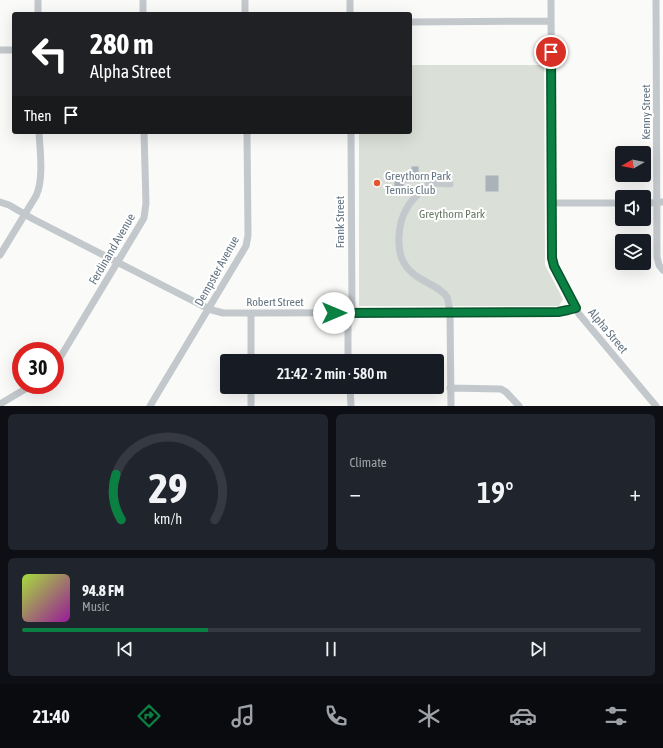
<!DOCTYPE html>
<html lang="en">
<head>
<meta charset="utf-8">
<style>
  :root { --surface:#171b24; --page:#20242c; --text:#f1f3f6; --muted:#9ea1a6; --line:#363941; --accent:#0b8043 }
  body { margin:0; font-family:"Asap Condensed",sans-serif; background:var(--page); color:var(--text); height:100vh; display:flex; flex-direction:column; font-size:15px; white-space:nowrap }
  * { box-sizing:border-box; margin:0 }
  p { font-size:13px; color:var(--muted) }
  .icon { flex:none; width:22px; height:22px; fill:none; stroke:currentColor; stroke-width:2; stroke-linecap:round; stroke-linejoin:round }
  .map { position:relative; height:406px; overflow:hidden }
  .sheet { display:flex; flex-direction:column; gap:8px; padding:8px; background:#0d0f14; flex:1 }
  .sheet>* { flex:none }
  .guide { position:absolute; left:12px; top:12px; width:400px; height:122px; border-radius:4px; box-shadow:0 4px 16px #0002; background:#202124; color:#fff; overflow:hidden }
  .needle { width:26px; rotate:261deg }
  .controls { position:absolute; left:615px; top:146px; display:grid; gap:8px }
  .controls a { display:grid; place-items:center; width:36px; height:36px; border-radius:4px; background:var(--surface); box-shadow:0 4px 16px #0002; font-size:20px }
  .speed { position:absolute; left:12px; top:342px; display:flex; gap:8px; font-size:20px; font-weight:700; text-align:center }
  .speed>* { display:grid; place-content:center; width:52px; height:52px; border-radius:50%; background:var(--surface); box-shadow:0 4px 16px #0002; line-height:1 }
  .speed .limit { border:6px solid #d22; background:#fff; color:#111 }
  .pin { position:absolute; display:grid; place-items:center; width:34px; height:34px; color:#fff; margin:-17px; border:2px solid #fff; border-radius:50%; box-shadow:0 1px 4px #0007 }
  .me { position:absolute; width:44px; margin:-22px; rotate:90deg; stroke-linejoin:round; filter:drop-shadow(0 0 3px #0008) }
  .turn { display:flex; align-items:center; gap:14px; height:84px; padding:0 12px; font-size:18px }
  .turn .icon { width:52px; height:52px; stroke-width:2.5 }
  .turn b { display:block; font-size:28px; line-height:34px }
  .then { display:flex; align-items:center; height:38px; padding:0 12px; background:#0003; gap:8px; font-size:15px }
  .big { font-size:30px; font-weight:600; line-height:1.1 }
  .sheet .card { flex:1; display:flex; flex-direction:column; justify-content:center; gap:6px; min-width:0; padding:0 14px; border-radius:6px; background:var(--page) }
  .sheet .dial { align-items:center; gap:0 }
  .dial svg { height:104px; overflow:visible; fill:none; stroke:var(--line); stroke-width:7; stroke-linecap:round; text-anchor:middle }
  .dial text { fill:var(--text); stroke:none }
  .song { display:flex; align-items:center; gap:12px }
  .cover { width:48px; height:48px; border-radius:6px; background:linear-gradient(135deg,hsl(80 70% 55%),hsl(300 70% 35%)) }
  .played { height:4px; border-radius:2px; background:linear-gradient(90deg,var(--accent) 30%,var(--line) 30%) }
  .keys { display:flex; justify-content:space-around; direction:ltr }
  .heat { display:flex; justify-content:space-between; align-items:center; font-size:22px; direction:ltr }
  .sheet .tiles { flex:1; display:grid; gap:8px; grid-template-columns:1fr 1fr }
  .card:last-child { grid-column:span 2 }
  .trip { position:absolute; left:220px; top:354px; width:224px; height:40px; border-radius:4px; background:var(--surface); box-shadow:0 4px 16px #0002; font-weight:600; line-height:40px; text-align:center }
  .tabs { display:flex; height:64px; justify-content:space-around; align-items:center; background:#090b0e; color:var(--muted) }
  .tabs .icon { width:28px; height:28px }
  .tabs .current { color:var(--accent) }
  .tabs b { font-size:18px; color:var(--text) }
  .map>svg:first-child { display:block }
  .green { fill:#dadfd7 }
  .building { fill:#aab3b9; stroke:#dcdcda }
  .lines { fill:none; stroke-linecap:round; stroke-linejoin:round }
  .minor { stroke:#c3c8cc; stroke-width:7 }
  .route-casing { stroke:#07532c; stroke-width:10 }
  .route { stroke:#0b8043; stroke-width:7 }
  .poi-dot { fill:#e4572e; stroke:#fff; stroke-width:1.5 }
  .labels { text-anchor:middle; stroke-width:4; stroke-linejoin:round; paint-order:stroke }
  .street-label { font-size:12px; fill:#657683; stroke:#fff }
  .poi-label { font-size:12px; fill:#657683; stroke:#fff; text-anchor:start }
  .park-label { font-size:12px; fill:#687a64; stroke:#fff }
</style>
</head>
<body>
<div class="map">
<svg width="663" height="406" viewBox="0 0 663 406">
  <rect width="100%" height="100%" fill="#fafaf8"/>
  <path class="green" d="M410,65H544L545,265L563,299L559,306H359V132H410Z"/>
  <path class="building" d="M411,166H419V182L404,183V189H394V175H411Z
    M485,175H499V192H485Z"/>
  <g class="lines">
    <path class="minor" d="M38,0V14
      M143,0V14
      M245,0V14
      M350,0V14
      M551,0L552,254L554,266L579,314L656,406
      M656,0L657,257L659,265L663,270
      M410,22L551,21
      M0,50H14
      M351,132L352,313
      M450,184C444,184 436,182 431,184C426,185 423,189 419,193C414,198 409,203 406,210C398,223 396,250 404,263C415,282 439,284 447,297C449,302 449,308 450,312L451,406
      M0,202L9,205L33,219L201,305L212,310L223,313L558,312L576,308
      M552,203H622
      M644,203L663,202
      M0,255L36,196C44,179 40,151 39,132
      M251,313V361
      M348,313V361
      M55,366L144,218L146,203L144,132
      M251,387V406
      M350,387L351,406
      M450,388L501,389L506,392L519,406
      M0,404L32,385
      M150,406L246,246L248,235L247,132"/>
  </g>
  <g class="lines">
    <g class="route-casing">
      <path id="route" d="M334,313L558,312L568,310L576,308L554,266L552,258L551,52"/>
    </g>
    <use href="#route" class="route"/>
  </g>
  <circle class="poi-dot" cx="377" cy="183" r="4"/>
  <g class="labels">
    <g class="street-label">
      <text transform="translate(646 112) rotate(-90)" y="4">Kenny Street</text>
      <text transform="translate(340 222) rotate(-90)" y="4">Frank Street</text>
      <text transform="translate(112 249) rotate(-60)" y="4">Ferdinand Avenue</text>
      <text transform="translate(217 271) rotate(-61)" y="4">Dempster Avenue</text>
      <text x="275" y="306">Robert Street</text>
      <text transform="translate(608 331) rotate(50)" y="4">Alpha Street</text>
    </g>
    <g class="poi-label">
      <text x="385" y="180">Greythorn Park<tspan x="385" dy="14">Tennis Club</tspan></text>
    </g>
    <g class="park-label">
      <text x="452" y="218">Greythorn Park</text>
    </g>
  </g>
</svg>
<div class="controls">
<a><svg class="needle" viewBox="-14 -14 28 28"><path d="M0-13l5 13h-10z" fill="#e53935"/><path d="M0 13l5-13h-10z" fill="#9ea1a6"/></svg></a>
<a><svg class="icon" aria-label="sound" viewBox="0 0 24 24"><path d="M4 9h4l5-4v14l-5-4H4zM17 9q2 3 0 6"/></svg></a>
<a><svg class="icon" aria-label="layers" viewBox="0 0 24 24"><path d="M12 4l9 5-9 5-9-5zM3 14l9 5 9-5"/></svg></a>
</div>
<div class="speed"><div class="limit">30</div></div>
<div class="pin" style="left:551px;top:52px;background:#d93025"><svg class="icon" aria-label="arrive" viewBox="0 0 24 24"><path d="M6 21V4h12l-3 4 3 4H6"/></svg></div>
<svg class="me" style="left:334px;top:313px" viewBox="-20 -20 40 40"><circle r="19" fill="#fff"/><path d="M0-13L10 11 0 6-10 11z" fill="#0b8043"/></svg>
<div class="trip">21:42 · 2 min · 580 m</div>
<div class="guide">
<div class="turn"><svg class="icon" aria-label="left" viewBox="0 0 24 24"><path d="M17 20v-9H6M10 6l-5 5 5 5"/></svg><div><b>280 m</b>Alpha Street</div></div>
<div class="then">Then<svg class="icon" aria-label="arrive" viewBox="0 0 24 24"><path d="M6 21V4h12l-3 4 3 4H6"/></svg></div>
</div>
</div>
<section class="sheet">
<div class="tiles">
<div class="card dial"><svg viewBox="0 0 100 80">
<path d="M14 69A42 42 0 1 1 86 69"/>
<path d="M14 69A42 42 0 0 1 10 34" stroke="#0b8043"/>
<text x="50" y="56" font-size="32" font-weight="700">29</text>
<text x="50" y="72" font-size="11">km/h</text>
</svg></div>
<div class="card"><p>Climate</p>
<div class="heat"><a>−</a><b class="big">19°</b><a>+</a></div>
</div>
<div class="card">
<div class="song"><i class="cover"></i><div><b>94.8 FM</b><p>Music</p></div></div>
<div class="played"></div>
<div class="keys"><svg class="icon" aria-label="previous" viewBox="0 0 24 24"><path d="M18 5L8 12l10 7zM5 5v14"/></svg><svg class="icon" aria-label="pause" viewBox="0 0 24 24"><path d="M8 5v14M16 5v14"/></svg><svg class="icon" aria-label="next" viewBox="0 0 24 24"><path d="M6 5l10 7-10 7zM19 5v14"/></svg></div>
</div>
</div>
</section>
<nav class="tabs">
<b>21:40</b>
<svg class="icon current" aria-label="directions" viewBox="0 0 24 24"><path d="M12 3l9 9-9 9-9-9zM9 14v-3h6M13 9l2 2-2 2"/></svg>
<svg class="icon" aria-label="music" viewBox="0 0 24 24"><path d="M9 18V5l10-2v13"/><circle cx="6" cy="18" r="3"/><circle cx="16" cy="16" r="3"/></svg>
<svg class="icon" aria-label="phone" viewBox="0 0 24 24"><path d="M5 4h4l2 5-3 2q2 4 5 5l2-3 5 2v4C11 20 4 13 5 4z"/></svg>
<svg class="icon" aria-label="climate" viewBox="0 0 24 24"><path d="M12 3v18M4 7l16 10M4 17L20 7"/></svg>
<svg class="icon" aria-label="car" viewBox="0 0 24 24"><path d="M5 17H2v-5l4-1 3-4h7l3 4 3 1v5h-3M9 17h6M6 11h13"/><circle cx="7" cy="17" r="2"/><circle cx="17" cy="17" r="2"/></svg>
<svg class="icon" aria-label="filters" viewBox="0 0 24 24"><path d="M4 7h16M4 17h16"/><circle cx="9" cy="7" r="2"/><circle cx="15" cy="17" r="2"/></svg>
</nav>
</body>
</html>
